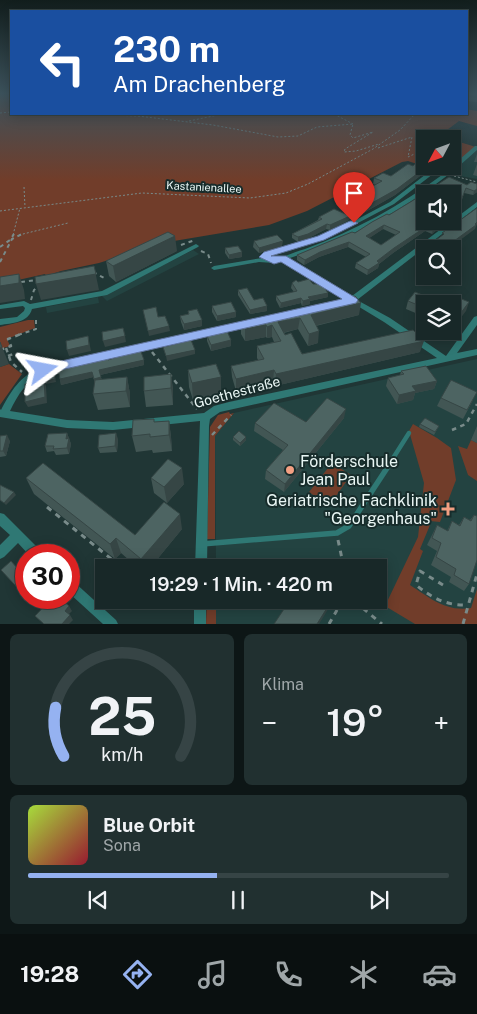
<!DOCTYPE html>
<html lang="de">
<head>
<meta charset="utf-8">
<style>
  :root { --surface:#182828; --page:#213030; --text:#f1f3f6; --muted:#9fa6a8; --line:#364445; --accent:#95b2f1 }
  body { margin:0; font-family:"Public Sans",sans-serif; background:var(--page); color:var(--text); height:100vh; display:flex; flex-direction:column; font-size:19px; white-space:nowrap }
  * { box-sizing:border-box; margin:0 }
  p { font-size:16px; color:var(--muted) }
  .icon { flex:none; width:28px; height:28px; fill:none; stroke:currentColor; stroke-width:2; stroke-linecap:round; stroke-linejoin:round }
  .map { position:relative; height:624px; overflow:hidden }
  .panel { display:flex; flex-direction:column; gap:10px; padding:10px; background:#0d1616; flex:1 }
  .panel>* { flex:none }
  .banner { position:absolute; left:10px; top:10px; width:458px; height:105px; border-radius:0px; box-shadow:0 2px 12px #0003,0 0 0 1px var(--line); background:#1a4fa0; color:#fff; overflow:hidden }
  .needle { width:32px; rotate:229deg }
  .fabs { position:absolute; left:416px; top:130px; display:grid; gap:10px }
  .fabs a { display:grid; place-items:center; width:45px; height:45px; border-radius:0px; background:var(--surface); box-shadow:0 2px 12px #0003,0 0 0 1px var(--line); font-size:25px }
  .speed { position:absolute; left:15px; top:544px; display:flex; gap:10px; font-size:25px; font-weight:700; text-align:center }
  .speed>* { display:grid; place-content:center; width:65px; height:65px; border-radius:50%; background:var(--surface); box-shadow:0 2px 12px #0003,0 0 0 1px var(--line); line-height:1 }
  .speed .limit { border:8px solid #d22; background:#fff; color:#111 }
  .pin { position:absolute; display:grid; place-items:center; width:42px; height:42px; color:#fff; margin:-51px -21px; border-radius:50% 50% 50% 0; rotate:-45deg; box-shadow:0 0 5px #0007 }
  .pin .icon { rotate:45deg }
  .me { position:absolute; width:55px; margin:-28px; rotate:77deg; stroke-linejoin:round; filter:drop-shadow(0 0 4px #0008) }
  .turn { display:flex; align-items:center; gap:18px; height:105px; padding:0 20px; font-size:22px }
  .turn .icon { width:65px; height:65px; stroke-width:2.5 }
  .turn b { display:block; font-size:35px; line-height:42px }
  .big { font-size:38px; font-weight:600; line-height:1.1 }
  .panel .card { flex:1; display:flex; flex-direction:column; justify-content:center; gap:8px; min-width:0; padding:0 18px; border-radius:8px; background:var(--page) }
  .panel .dial { align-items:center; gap:0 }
  .dial svg { height:130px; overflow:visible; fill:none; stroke:var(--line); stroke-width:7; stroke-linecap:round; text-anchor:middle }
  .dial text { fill:var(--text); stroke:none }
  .song { display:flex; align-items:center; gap:15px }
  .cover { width:60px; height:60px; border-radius:8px; background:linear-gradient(135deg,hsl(80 70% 55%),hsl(350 70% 35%)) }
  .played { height:5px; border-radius:2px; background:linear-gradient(90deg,var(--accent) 45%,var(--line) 45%) }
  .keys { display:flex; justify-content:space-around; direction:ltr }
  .heat { display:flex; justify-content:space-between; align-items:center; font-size:28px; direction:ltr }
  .panel .tiles { flex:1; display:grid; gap:10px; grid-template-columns:1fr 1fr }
  .card:last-child { grid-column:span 2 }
  .trip { position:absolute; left:95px; top:559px; width:292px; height:50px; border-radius:0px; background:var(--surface); box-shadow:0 2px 12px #0003,0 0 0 1px var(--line); font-weight:600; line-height:50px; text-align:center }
  .tab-bar { display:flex; height:80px; justify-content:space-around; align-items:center; background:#0a1010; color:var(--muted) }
  .tab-bar .icon { width:35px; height:35px }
  .tab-bar .selected { color:var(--accent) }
  .tab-bar b { font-size:22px; color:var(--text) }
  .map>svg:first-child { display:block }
  .built { fill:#234341 }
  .green { fill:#713d2a }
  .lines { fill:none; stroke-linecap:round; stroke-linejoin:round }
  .path-far3 { stroke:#798b8a; stroke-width:1; stroke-dasharray:2 2; stroke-linecap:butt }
  .path-far2 { stroke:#798b8a; stroke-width:2; stroke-dasharray:4 4; stroke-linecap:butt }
  .path-far1 { stroke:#798b8a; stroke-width:2.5; stroke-dasharray:4.5 4.5; stroke-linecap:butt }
  .path { stroke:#798b8a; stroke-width:3; stroke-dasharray:5.5 5.5; stroke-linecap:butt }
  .service-far1 { stroke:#2f7874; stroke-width:4.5 }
  .service { stroke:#2f7874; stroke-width:5.5 }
  .minor { fill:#2f7874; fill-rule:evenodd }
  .wall { fill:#425654; fill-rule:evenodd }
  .shaded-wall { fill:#364645 }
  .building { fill:#4d6462; stroke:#364645; fill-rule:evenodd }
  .route { fill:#95b2f1; stroke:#61749d }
  .poi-dot { fill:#f39f82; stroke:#172c2b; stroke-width:2 }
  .labels { text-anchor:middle; stroke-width:4; stroke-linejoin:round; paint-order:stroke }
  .far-street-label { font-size:11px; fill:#e9f6f4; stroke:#172c2b }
  .street-label { font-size:14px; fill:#e9f6f4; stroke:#172c2b }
  .near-poi-label { font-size:16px; fill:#e9f6f4; stroke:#172c2b; text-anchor:start }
</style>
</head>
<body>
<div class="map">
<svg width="477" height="624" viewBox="0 0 477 624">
  <rect width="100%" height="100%" fill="#203635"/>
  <path class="built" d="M477,149V179L449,174L455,170Z
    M193,250L199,254L107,301L102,296Z
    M98,297L99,303L47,313L46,307Z
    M477,359V624H216V600H379V568L216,567L215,436L234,413Z"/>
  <path class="green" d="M0,93H11V114H466V109L477,111V126L459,121L439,136L448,139H425V166H452L453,140L476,147L451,169L444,173L408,161L402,162L307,211L269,225L162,243L99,263L61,271L46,276L45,274L0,284Z
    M28,320H34L35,328L7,339L10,346L0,349V327Z
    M9,364L22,374L0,405V367Z
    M229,412L230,414L234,413L215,436V539H207L210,427L218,415Z
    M413,424L437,438L451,448L456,480L440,522L430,521V525L420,549L423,551L410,585C430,598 446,612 471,608L477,589V624H415L385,606L418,537L424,483L409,431Z
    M471,440L477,443V481L468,475L458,446L467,449Z
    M332,463L351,475L329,506L309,492Z
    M207,600H216V624H206Z"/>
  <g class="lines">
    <path class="path-far3" d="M0,113L11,112
      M82,114L138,116L213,125L278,137L298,136L317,127L353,124L350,135L353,138L373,132L345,149L344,152L356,151L379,144
      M334,114L353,124
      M189,121L223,114
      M378,148L412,137L408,157L425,149
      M454,176L477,182
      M24,187L25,207
      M0,211L142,193L250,198L286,193L308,184L373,149L400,130L415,114
      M13,235L20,208
      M19,235L68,223"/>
    <path class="path-far2" d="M181,245L195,240
      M0,247L10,240L14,234
      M201,251L208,254L211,263
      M0,262L12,239L22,234
      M93,272L104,278
      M21,282L36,280
      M31,300L34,290L38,287
      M18,335L36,329V319"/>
    <path class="path-far1" d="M6,348L11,362L22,372
      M0,350L11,346L8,339L21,334
      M152,352L197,409
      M8,356L16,353
      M452,430L466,424L477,404
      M212,435L231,415"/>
    <path class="path" d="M47,507L115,562
      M338,540L344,568
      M443,585L420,571L416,585C432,598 447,606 468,605
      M356,600L359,605L382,624
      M359,605L362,600
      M329,624L337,610L352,600
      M463,624L477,574"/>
    <path class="service-far1" d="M390,463L409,433"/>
    <path class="service" d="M202,544L337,533L349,526L391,462"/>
    <path class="minor" d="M475,146H477V150C436,188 390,218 338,240C322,248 304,253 287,259L352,296L477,202V207L357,300L390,318L446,356L474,317L477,316V325L457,353L477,349V355L229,410L220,412L210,419L209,426L207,568H195L200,421L113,430L67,428L0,417V409L1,410C11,391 20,376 40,368L250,320L253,321L254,323L253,325L45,373C27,380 18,394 10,411L67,420L113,422L204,413L214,406L229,402L437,358L384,322L351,302L344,303L343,301L346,299L281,261L274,263L259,262L214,270L211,268L214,266L262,258L261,257L263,254L319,237L352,222L390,202L430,171L445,172ZM433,174L442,175C400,206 354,231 305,249C294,252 283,258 272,259L268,256L323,239L356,224L394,204Z
      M196,244L199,246L198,247L107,295L32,309C28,323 12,323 0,325V319L17,317L24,311L25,308L23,306L0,309V305L24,301L30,304L102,291Z
      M0,513L4,514L41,551L43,555H29L18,543L4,557L0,559V545L10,535L0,526Z
      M69,579L73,581L116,620L118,624H103L69,593Z
      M194,600H206V624H194Z"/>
  </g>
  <path class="wall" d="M466,93H477V102L466,101Z
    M477,154V162H474Z
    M477,164V176L473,175Z
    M413,166L426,167L424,173L395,195L353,219L350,218L349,220L330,230L326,229L307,239L298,242L292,238V234L318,220L319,217L346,214V209L364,200L361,198L362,192L375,185L373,184L374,178L391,176Z
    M449,177L467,185L471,182L477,184V192L473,195L464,193L461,203L452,210V194H425V221H448L432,234L425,231L393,253L379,264L378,268L367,275L355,268L356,263L366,257L348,247L319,257L304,265L297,260V255L352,232L355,233L372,222L387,214L389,215L412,201ZM383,229L396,235L381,245L369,238Z
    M254,241L282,246L259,253L253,247Z
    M225,248L242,257L229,259L225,253Z
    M177,251L116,282L109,276L106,261Z
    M298,282L313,284L328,297L310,301V304L302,306L301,303L280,308L276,300V296L294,292L291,288L292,283Z
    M238,290L254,300L267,311L250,314L238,295Z
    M408,301L431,303L425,304V317L406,309Z
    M212,306L236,312V317L217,321L212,312Z
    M188,311L202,326L184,330L181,322L180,316L188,314Z
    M359,315L316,326L318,343L308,346L298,329L284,333L302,354L420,352L275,386L273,382L236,391L232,377L231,366L258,360L257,358V346L274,342L272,337L267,338L266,337L245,341L241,334V322L261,319Z
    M428,331H451L444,341L427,333Z
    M207,336L231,340V346L211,351L207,341Z
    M108,360L144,365L100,375L102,380L127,377L130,394V407L98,410L93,394L95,383L93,377L61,385L60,379Z
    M188,370L221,393L193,400L189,387Z
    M401,371L437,381L434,389L415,393L413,400L397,404L386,386L388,378L400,375Z
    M171,374L173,390V405L146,407L144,391Z
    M441,398L473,400L463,419L437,406Z
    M344,418L284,492L265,479L266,470L283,450L254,431L255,423L306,422Z
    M154,419V422L169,421L171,437L172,451L153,453L152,450L136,452L132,436Z
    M420,424L439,426L434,435L419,427Z
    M477,426V443L471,440Z
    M67,433L71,444L69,454L56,455L54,451L47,452L45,446Z
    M0,436L10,441L6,456L0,457Z
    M233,437H246V440L240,446L233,440Z
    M118,439L117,452L100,453L98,448Z
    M26,478L135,535L182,529L150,568H138L121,553L115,559L34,494Z
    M151,478L184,484L167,503L154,493Z
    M474,515L469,584L464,591L449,582L451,577L431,565L437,551L427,545L437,525L447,531L452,521L459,525L464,517L470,520Z"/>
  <path class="shaded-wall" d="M426,167L424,173L395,195L353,219L354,213Z
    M477,189V192L473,195L474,191Z
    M462,198L461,203L452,210V206Z
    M350,216L349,220L330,230V225Z
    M443,221H448L432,234L433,229Z
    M477,222V224L475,229L448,249H443Z
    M327,224L326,229L307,239L298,242V237Z
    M384,225L383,229L365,241L366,236Z
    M427,226L425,231L393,253L379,264L378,268L367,275L368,270L377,261L394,248Z
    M175,236L177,251L116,282L113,266Z
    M283,241L282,246L259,253V248Z
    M349,242L348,247L319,257L304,265L305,260L320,252Z
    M242,252V257L229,259V255Z
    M94,266L99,290L41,300L36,284Z
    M19,274L24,290L25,299L0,303V286Z
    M328,293V297L310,301V304L302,306L303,301L308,297Z
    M301,298V303L280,308L281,303Z
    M469,302L466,311L452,329V325Z
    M361,303L359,315L309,327L311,315Z
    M267,306V311L250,314V310Z
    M236,312V317L217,321V316Z
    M300,318L298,329L277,334L278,322Z
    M202,320V326L184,330V324Z
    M266,325V337L245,341V329Z
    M272,325V337L267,338V327Z
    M169,326L170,331L149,336L148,331Z
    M319,331L318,343L308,346L309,334Z
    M448,331H451L444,341L447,332Z
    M88,336L91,351L69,356L67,350Z
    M125,336L126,342L105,347L103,341Z
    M231,340V346L211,351V345Z
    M424,341L420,352L275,386L276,374Z
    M2,347L9,364L0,367V348Z
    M195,350V354L167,361L166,356Z
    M144,360V365L100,375L99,370Z
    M274,370L273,382L236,391V379Z
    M54,372L56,382L46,384L45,381Z
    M92,372L94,377L61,385L60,379Z
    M171,374L173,390V405L171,388Z
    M101,377L102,382L95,384L94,379Z
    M127,377L130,394V407L126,391Z
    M221,377V393L193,400L192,383Z
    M44,380L46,386L47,403L28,407L25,402Z
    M437,381L434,389L415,393L413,400L397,404L399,395L412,386Z
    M346,409L344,418L284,492L285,484Z
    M169,421L171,437L172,451L169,435Z
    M67,433L71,444L69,454L67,448L66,439Z
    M116,433L118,439L117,452L115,446Z
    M7,435L10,441L6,456L3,451Z
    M246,437V440L240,446V443Z
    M182,468L184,484L167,503L164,487Z
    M14,492L16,495L6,505L4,503Z
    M180,514L182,529L150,568H144L141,559Z
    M116,538L121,553L115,559L110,544Z
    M332,600L330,606L319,624H317Z
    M69,606L72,611L68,615L65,611Z
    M70,615L73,620L69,624H62Z"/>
  <path class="building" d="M466,93H477V97L466,96Z
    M416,163L426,167L397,189L354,213L346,209L366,199L364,198L369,195L362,192L382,181L374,178L383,173L391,176L408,164L413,166Z
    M449,177L467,185L471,182L477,184V189L474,191L466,188L462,198L452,206V194H425V221H443L433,229L427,226L394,248L377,261L379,263L368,270L356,263L370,254L349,242L320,252L305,260L297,255L352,232L355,233L372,222L387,214L389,215L412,201ZM384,225L400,232L381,245L366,236Z
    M477,208V222L475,224L476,225L443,249H426L425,248L444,234L442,233Z
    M334,209L350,216L330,225L327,224L308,234L298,237L292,234L322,219L319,217Z
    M168,232L175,236L113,266L106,261Z
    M277,235L283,241L259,248L254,241Z
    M238,246L242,252L229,255L225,248Z
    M94,266L96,274L36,284L35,277Z
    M19,274V283L0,286V277Z
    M309,279L313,284H322L328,293L308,297L310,299L303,301L301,298L281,303L276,296L297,291L292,283L296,280L298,282Z
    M247,288L254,300L263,298L267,306L250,310L238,290Z
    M415,292L432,299L430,302L433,304H425V308L408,301Z
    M355,296L361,303L311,315L319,331L309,334L300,318L278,322L285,335L291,333L302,354L413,330L424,341L276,374L274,370L236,379L231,366L264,359L257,346L281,341L272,325L267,327L266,325L245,329L241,322L260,318L261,319L273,314L275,316V314Z
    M454,296L469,302L452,325V304H448Z
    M231,302L236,312L217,316L212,306Z
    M156,307L158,317L165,316L169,326L148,331L143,310Z
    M197,309L202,320L184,324L180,316L189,314L188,311Z
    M123,328L125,336L103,341L102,332Z
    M227,331L231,340L211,345L207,336Z
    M88,336L89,345L67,350L66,341Z
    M191,340L195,350L166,356L163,347Z
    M0,342L2,347L0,348Z
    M140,349L144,360L99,370L101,377L94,379L92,372L60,379L58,369L107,358L108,360Z
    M216,364L221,377L192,383L188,370Z
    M426,366L437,381L412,386L416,391L399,395L388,378L404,374L401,371Z
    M54,372L55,379L45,381L44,374Z
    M171,374V388L144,391V377Z
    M127,377L126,391L93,394L95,380Z
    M44,380L45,397L25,402V384Z
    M451,380L477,392L467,410L441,398Z
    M327,398L346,409L285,484L266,470L288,445L255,423L274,403L306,422Z
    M425,418L439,426L435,432L420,424Z
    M154,419V422L169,421V435L150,437V434L132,436L133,420Z
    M239,431L246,437L240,443L233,437Z
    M67,433L66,439L69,438L67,448L53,449L54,446H45L48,434Z
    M116,433L115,446L98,448L99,435Z
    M7,435L3,451H0V436Z
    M168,459L182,468L164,487L151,478Z
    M43,463L135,535L164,502L180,514L141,559L116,538L110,544L26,478Z
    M0,485L14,492L4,503L0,500Z
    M474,515L477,516V560L469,584L454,575L456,569L436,557L441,543L432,538L437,525L448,531L452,521L460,526L464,517L471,521Z
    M11,561L26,578V597L1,570Z
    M52,598H60L69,606L65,611L70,615L62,624H44L35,616Z
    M290,600H332L317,624H274Z"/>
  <linearGradient id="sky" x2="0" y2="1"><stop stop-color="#121e1d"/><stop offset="0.52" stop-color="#3c525c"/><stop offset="1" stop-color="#3c525c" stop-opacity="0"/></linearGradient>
  <rect width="477" height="180" fill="url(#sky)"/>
  <path class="route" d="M350,221H354L358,223L324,240L271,256H286L356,298L358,300L356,303L43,374L38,373L37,370L38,366L43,365L342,299L281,262L274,264L259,257L264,252L318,236Z"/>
  <g class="poi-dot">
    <circle cx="290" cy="470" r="5"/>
    <path d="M445.5 501.5h5v5h5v5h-5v5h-5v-5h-5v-5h5z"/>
  </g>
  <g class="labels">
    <g class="far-street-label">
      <text transform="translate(204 187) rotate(3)" y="4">Kastanienallee</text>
    </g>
    <g class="street-label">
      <text transform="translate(237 392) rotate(-15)" y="5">Goethestraße</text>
    </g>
    <g class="near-poi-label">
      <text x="300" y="467">Förderschule<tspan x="300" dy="18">Jean Paul</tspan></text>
      <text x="437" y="506" text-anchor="end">Geriatrische Fachklinik<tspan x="437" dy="18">"Georgenhaus"</tspan></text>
    </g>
  </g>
</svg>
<div class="fabs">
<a><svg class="needle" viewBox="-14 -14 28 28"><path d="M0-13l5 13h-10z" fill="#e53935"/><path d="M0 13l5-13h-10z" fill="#9fa6a8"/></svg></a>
<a><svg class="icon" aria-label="sound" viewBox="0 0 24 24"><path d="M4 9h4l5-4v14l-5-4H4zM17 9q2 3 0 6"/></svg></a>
<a><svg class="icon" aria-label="search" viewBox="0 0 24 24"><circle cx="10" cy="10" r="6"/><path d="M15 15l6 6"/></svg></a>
<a><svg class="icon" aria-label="layers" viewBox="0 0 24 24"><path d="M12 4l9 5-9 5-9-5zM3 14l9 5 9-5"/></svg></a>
</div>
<div class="speed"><div class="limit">30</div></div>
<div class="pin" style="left:354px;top:223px;background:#d93025"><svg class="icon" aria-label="arrive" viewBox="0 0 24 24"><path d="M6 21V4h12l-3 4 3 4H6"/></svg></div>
<svg class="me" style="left:43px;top:370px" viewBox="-20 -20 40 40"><path d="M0-17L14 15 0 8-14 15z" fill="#95b2f1" stroke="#fff" stroke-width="4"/></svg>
<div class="trip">19:29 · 1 Min. · 420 m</div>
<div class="banner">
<div class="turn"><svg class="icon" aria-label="left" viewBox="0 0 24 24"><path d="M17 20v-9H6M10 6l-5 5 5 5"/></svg><div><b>230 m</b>Am Drachenberg</div></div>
</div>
</div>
<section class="panel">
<div class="tiles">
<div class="card dial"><svg viewBox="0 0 100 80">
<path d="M14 69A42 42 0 1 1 86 69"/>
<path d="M14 69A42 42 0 0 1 9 39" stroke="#95b2f1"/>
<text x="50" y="56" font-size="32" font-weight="700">25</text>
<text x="50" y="72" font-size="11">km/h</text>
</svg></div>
<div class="card"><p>Klima</p>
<div class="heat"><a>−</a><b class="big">19°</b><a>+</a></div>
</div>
<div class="card">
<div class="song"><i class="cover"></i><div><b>Blue Orbit</b><p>Sona</p></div></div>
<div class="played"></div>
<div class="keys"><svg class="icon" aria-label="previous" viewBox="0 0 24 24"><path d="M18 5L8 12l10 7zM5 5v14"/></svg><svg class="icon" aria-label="pause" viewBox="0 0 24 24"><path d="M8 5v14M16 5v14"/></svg><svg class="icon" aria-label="next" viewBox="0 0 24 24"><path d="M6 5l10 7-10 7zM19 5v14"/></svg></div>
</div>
</div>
</section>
<nav class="tab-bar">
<b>19:28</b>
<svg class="icon selected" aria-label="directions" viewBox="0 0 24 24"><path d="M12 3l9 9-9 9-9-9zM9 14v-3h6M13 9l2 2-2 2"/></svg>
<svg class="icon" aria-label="music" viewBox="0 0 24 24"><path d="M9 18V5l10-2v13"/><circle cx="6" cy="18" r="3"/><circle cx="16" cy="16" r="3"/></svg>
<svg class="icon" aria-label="phone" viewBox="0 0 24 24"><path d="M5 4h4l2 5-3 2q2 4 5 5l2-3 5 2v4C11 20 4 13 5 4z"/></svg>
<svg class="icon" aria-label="climate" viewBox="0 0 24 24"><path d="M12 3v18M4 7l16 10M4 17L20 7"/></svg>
<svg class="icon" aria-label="car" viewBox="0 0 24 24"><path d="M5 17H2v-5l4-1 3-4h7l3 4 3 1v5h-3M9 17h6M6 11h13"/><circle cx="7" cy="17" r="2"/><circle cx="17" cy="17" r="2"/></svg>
</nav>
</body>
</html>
